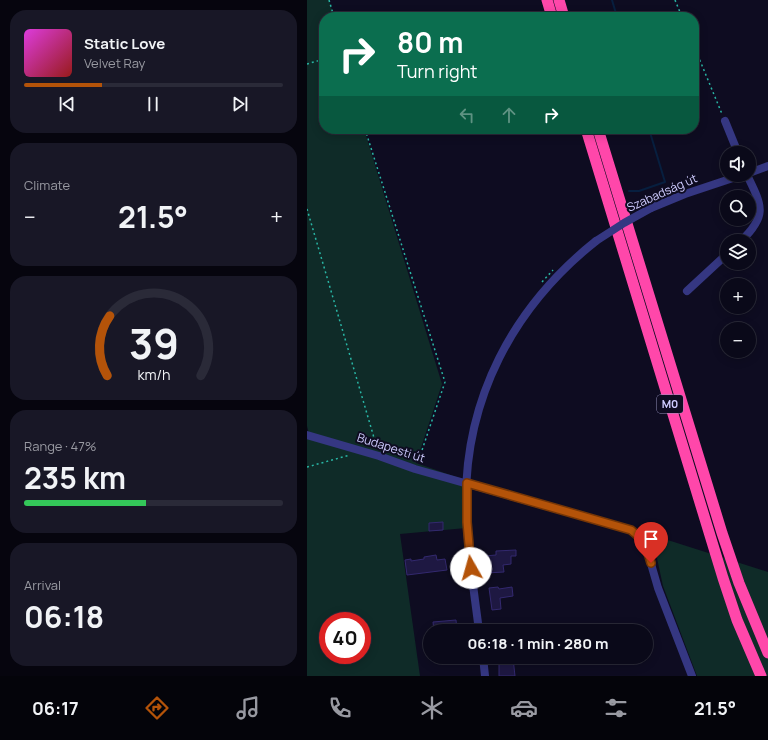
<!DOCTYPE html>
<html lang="en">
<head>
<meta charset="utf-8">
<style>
  :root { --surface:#0a0919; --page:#181726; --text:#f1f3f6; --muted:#999aa2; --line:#2a2a38; --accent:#b45309 }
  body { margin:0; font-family:Manrope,sans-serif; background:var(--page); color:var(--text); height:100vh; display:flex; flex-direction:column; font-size:15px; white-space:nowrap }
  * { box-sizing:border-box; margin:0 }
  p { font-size:13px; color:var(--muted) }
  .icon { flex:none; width:22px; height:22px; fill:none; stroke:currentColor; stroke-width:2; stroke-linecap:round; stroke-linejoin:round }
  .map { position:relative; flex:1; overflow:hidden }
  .drawer { display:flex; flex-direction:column; gap:10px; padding:10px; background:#06050e; width:307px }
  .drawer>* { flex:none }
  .guide { position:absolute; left:12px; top:12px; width:380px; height:122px; border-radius:16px; box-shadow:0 2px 10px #0003,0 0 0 1px var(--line); background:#0b6e4f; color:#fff; overflow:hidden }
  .buttons { position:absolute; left:413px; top:146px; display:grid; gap:8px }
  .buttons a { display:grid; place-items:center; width:36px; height:36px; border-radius:50%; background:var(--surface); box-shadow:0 2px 10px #0003,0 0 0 1px var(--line); font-size:20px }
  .speed { position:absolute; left:12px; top:612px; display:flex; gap:8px; font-size:20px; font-weight:700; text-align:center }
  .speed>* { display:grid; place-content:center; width:52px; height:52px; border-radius:50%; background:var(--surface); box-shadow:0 2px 10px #0003,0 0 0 1px var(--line); line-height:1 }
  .speed .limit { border:6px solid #d22; background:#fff; color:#111 }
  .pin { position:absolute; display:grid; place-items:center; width:34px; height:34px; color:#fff; margin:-41px -17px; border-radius:50% 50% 50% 0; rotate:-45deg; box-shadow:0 0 4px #0007 }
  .pin .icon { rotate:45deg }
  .me { position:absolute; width:44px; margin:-22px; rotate:353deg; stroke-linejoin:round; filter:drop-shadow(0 0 3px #0008) }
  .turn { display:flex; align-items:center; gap:14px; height:84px; padding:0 12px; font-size:18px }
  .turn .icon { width:52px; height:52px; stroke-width:2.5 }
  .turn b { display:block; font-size:28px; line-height:34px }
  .lanes { display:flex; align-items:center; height:38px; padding:0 12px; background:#0003; justify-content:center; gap:20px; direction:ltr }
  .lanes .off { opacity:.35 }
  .big { font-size:30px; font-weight:700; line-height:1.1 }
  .drawer .widget { flex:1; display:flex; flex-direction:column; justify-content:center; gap:6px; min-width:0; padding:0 14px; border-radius:16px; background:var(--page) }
  .drawer .dial { align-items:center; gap:0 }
  .dial svg { height:104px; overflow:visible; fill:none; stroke:var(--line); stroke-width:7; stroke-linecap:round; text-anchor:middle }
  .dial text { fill:var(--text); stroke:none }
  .song { display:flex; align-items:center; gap:12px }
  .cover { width:48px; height:48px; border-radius:6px; background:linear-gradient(135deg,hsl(300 70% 55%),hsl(0 70% 35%)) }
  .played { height:4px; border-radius:2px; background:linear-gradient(90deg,var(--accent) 30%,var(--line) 30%) }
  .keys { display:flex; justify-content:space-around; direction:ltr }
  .heat { display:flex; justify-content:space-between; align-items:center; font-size:22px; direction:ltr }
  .charge { height:6px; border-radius:3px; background:linear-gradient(90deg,#34c759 47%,var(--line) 0) }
  .trip { position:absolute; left:116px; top:624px; width:230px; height:40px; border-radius:20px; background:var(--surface); box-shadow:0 2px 10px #0003,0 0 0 1px var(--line); font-weight:700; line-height:40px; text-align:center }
  .dock { display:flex; height:64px; justify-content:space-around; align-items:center; background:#04040a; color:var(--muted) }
  .dock .icon { width:28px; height:28px }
  .dock .current { color:var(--accent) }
  .dock b { font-size:18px; color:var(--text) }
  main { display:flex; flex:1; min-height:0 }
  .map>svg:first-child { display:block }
  .green { fill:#0f2b28; fill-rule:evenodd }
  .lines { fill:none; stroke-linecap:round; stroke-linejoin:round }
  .stream { stroke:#071f3f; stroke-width:2 }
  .building { fill:#1e1842; stroke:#33296f }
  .path { stroke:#29b6a5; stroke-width:1.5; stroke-dasharray:2 3; stroke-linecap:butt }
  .minor { stroke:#353782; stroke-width:8 }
  .highway { stroke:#ff47aa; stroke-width:11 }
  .minor-bridge { stroke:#353782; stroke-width:8 }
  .route-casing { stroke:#753606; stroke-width:10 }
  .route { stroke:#b45309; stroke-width:7 }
  .labels { text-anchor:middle; stroke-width:4; stroke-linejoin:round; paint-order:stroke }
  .shield { fill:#0e0c21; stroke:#9592bc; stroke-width:1 }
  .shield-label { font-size:11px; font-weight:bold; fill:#cfccff }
  .street-label { font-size:12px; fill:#cfccff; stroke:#0e0c21 }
</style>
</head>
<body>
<main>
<section class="drawer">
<div class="widget">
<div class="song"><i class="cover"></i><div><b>Static Love</b><p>Velvet Ray</p></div></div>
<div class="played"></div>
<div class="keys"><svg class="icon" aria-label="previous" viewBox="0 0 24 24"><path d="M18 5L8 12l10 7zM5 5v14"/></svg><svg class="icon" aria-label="pause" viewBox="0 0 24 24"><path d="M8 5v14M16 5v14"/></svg><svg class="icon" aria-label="next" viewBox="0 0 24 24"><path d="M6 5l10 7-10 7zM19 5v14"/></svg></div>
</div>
<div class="widget"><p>Climate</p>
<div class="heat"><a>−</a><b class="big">21.5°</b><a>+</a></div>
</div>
<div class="widget dial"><svg viewBox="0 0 100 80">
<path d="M14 69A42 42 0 1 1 86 69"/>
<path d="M14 69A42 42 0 0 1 16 23" stroke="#b45309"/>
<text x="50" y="56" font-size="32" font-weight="700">39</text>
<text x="50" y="72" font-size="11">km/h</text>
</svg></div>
<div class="widget"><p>Range · 47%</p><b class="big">235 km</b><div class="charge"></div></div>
<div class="widget"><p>Arrival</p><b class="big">06:18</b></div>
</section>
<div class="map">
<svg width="461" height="676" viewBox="0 0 461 676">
  <rect width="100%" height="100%" fill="#0e0c21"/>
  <path class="green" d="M0,0H22L27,17H17V129H57L135,384L109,463L155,479L159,528L93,534L113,676H0V438H3L0,426ZM21,621H55V655H21Z
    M345,535L461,572V676H390L356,586Z"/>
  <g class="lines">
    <path class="stream" d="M305,0L310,17
      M322,191H332L358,182L342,129"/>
  </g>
  <path class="building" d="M136,522V530L122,531V523Z
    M209,550V556H204V564L196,565L197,572L179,573L178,556L189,555V551Z
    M129,555L130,560L138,559L140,570L100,575L98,560L104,559V561L117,559V557Z
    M191,587L192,589L205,587L206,596L193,598L194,609L185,610L182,588Z
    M149,620L150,631H127L126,622Z
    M206,658L208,676H192V659Z"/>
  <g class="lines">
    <path class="path" d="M22,0L27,17
      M368,0L375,17
      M387,46L415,114
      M0,64L17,59
      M58,129L138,382L111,462
      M0,209L70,448
      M235,282L246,270
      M0,467L43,455"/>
    <path class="minor" d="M418,121L431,153
      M442,173L461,166
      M344,208L378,194L435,175
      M434,241C461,215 455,206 440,175
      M380,291L420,254
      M0,435L72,456L108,469L324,530L333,536L340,550L351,588L385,676
      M172,631C167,590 160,549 159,507C157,399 206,307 289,241
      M176,657L178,676"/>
    <path class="highway" d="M240,0L245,17
      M252,0L257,17
      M279,129L416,578L430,620L454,676
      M291,129L415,533L432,583L461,653"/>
    <path class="minor-bridge" d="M289,241L317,223L344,208"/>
  </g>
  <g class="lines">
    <g class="route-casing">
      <path id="route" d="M164,568L160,522V483L324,530C336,539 340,548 344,563"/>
    </g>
    <use href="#route" class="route"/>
  </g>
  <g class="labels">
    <rect class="shield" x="350" y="395" width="26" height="18" rx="3"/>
    <g class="shield-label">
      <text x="363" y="408">M0</text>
    </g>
    <g class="street-label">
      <text transform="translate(355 193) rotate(-24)" y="4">Szabadság út</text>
      <text transform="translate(84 448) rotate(18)" y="4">Budapesti út</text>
    </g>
  </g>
</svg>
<div class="buttons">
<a><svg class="icon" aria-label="sound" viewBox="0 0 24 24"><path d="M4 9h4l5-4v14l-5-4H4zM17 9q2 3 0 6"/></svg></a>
<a><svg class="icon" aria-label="search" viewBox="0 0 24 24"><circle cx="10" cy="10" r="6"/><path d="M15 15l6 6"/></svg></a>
<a><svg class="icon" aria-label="layers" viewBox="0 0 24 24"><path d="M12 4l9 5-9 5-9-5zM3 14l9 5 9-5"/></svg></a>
<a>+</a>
<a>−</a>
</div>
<div class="speed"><div class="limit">40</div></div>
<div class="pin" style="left:344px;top:563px;background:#d93025"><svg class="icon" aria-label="arrive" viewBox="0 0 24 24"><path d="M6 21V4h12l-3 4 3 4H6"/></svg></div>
<svg class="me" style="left:164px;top:568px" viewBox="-20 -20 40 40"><circle r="19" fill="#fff"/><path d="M0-13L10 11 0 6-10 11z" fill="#b45309"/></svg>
<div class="trip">06:18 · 1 min · 280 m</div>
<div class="guide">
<div class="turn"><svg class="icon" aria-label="right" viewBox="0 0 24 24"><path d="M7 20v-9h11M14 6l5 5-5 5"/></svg><div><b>80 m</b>Turn right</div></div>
<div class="lanes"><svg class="icon off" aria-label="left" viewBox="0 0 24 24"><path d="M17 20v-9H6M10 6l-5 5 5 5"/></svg><svg class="icon off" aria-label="ahead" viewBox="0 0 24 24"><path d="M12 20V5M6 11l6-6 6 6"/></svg><svg class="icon" aria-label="right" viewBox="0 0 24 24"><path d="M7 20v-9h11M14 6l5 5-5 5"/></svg></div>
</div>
</div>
</main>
<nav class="dock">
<b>06:17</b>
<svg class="icon current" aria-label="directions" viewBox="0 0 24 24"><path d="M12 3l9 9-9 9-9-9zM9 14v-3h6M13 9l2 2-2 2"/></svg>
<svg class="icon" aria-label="music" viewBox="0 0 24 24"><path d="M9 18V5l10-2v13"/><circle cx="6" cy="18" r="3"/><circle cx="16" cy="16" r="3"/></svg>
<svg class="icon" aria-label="phone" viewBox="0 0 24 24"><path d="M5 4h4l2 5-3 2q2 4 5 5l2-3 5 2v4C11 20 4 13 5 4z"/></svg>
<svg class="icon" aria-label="climate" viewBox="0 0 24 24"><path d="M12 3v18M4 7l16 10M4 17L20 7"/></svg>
<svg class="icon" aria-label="car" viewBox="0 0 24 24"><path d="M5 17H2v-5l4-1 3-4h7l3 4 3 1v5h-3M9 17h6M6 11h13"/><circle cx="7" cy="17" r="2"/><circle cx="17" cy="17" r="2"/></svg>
<svg class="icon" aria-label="filters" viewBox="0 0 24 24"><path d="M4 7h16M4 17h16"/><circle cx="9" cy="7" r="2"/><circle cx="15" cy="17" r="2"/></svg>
<b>21.5°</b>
</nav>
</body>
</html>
